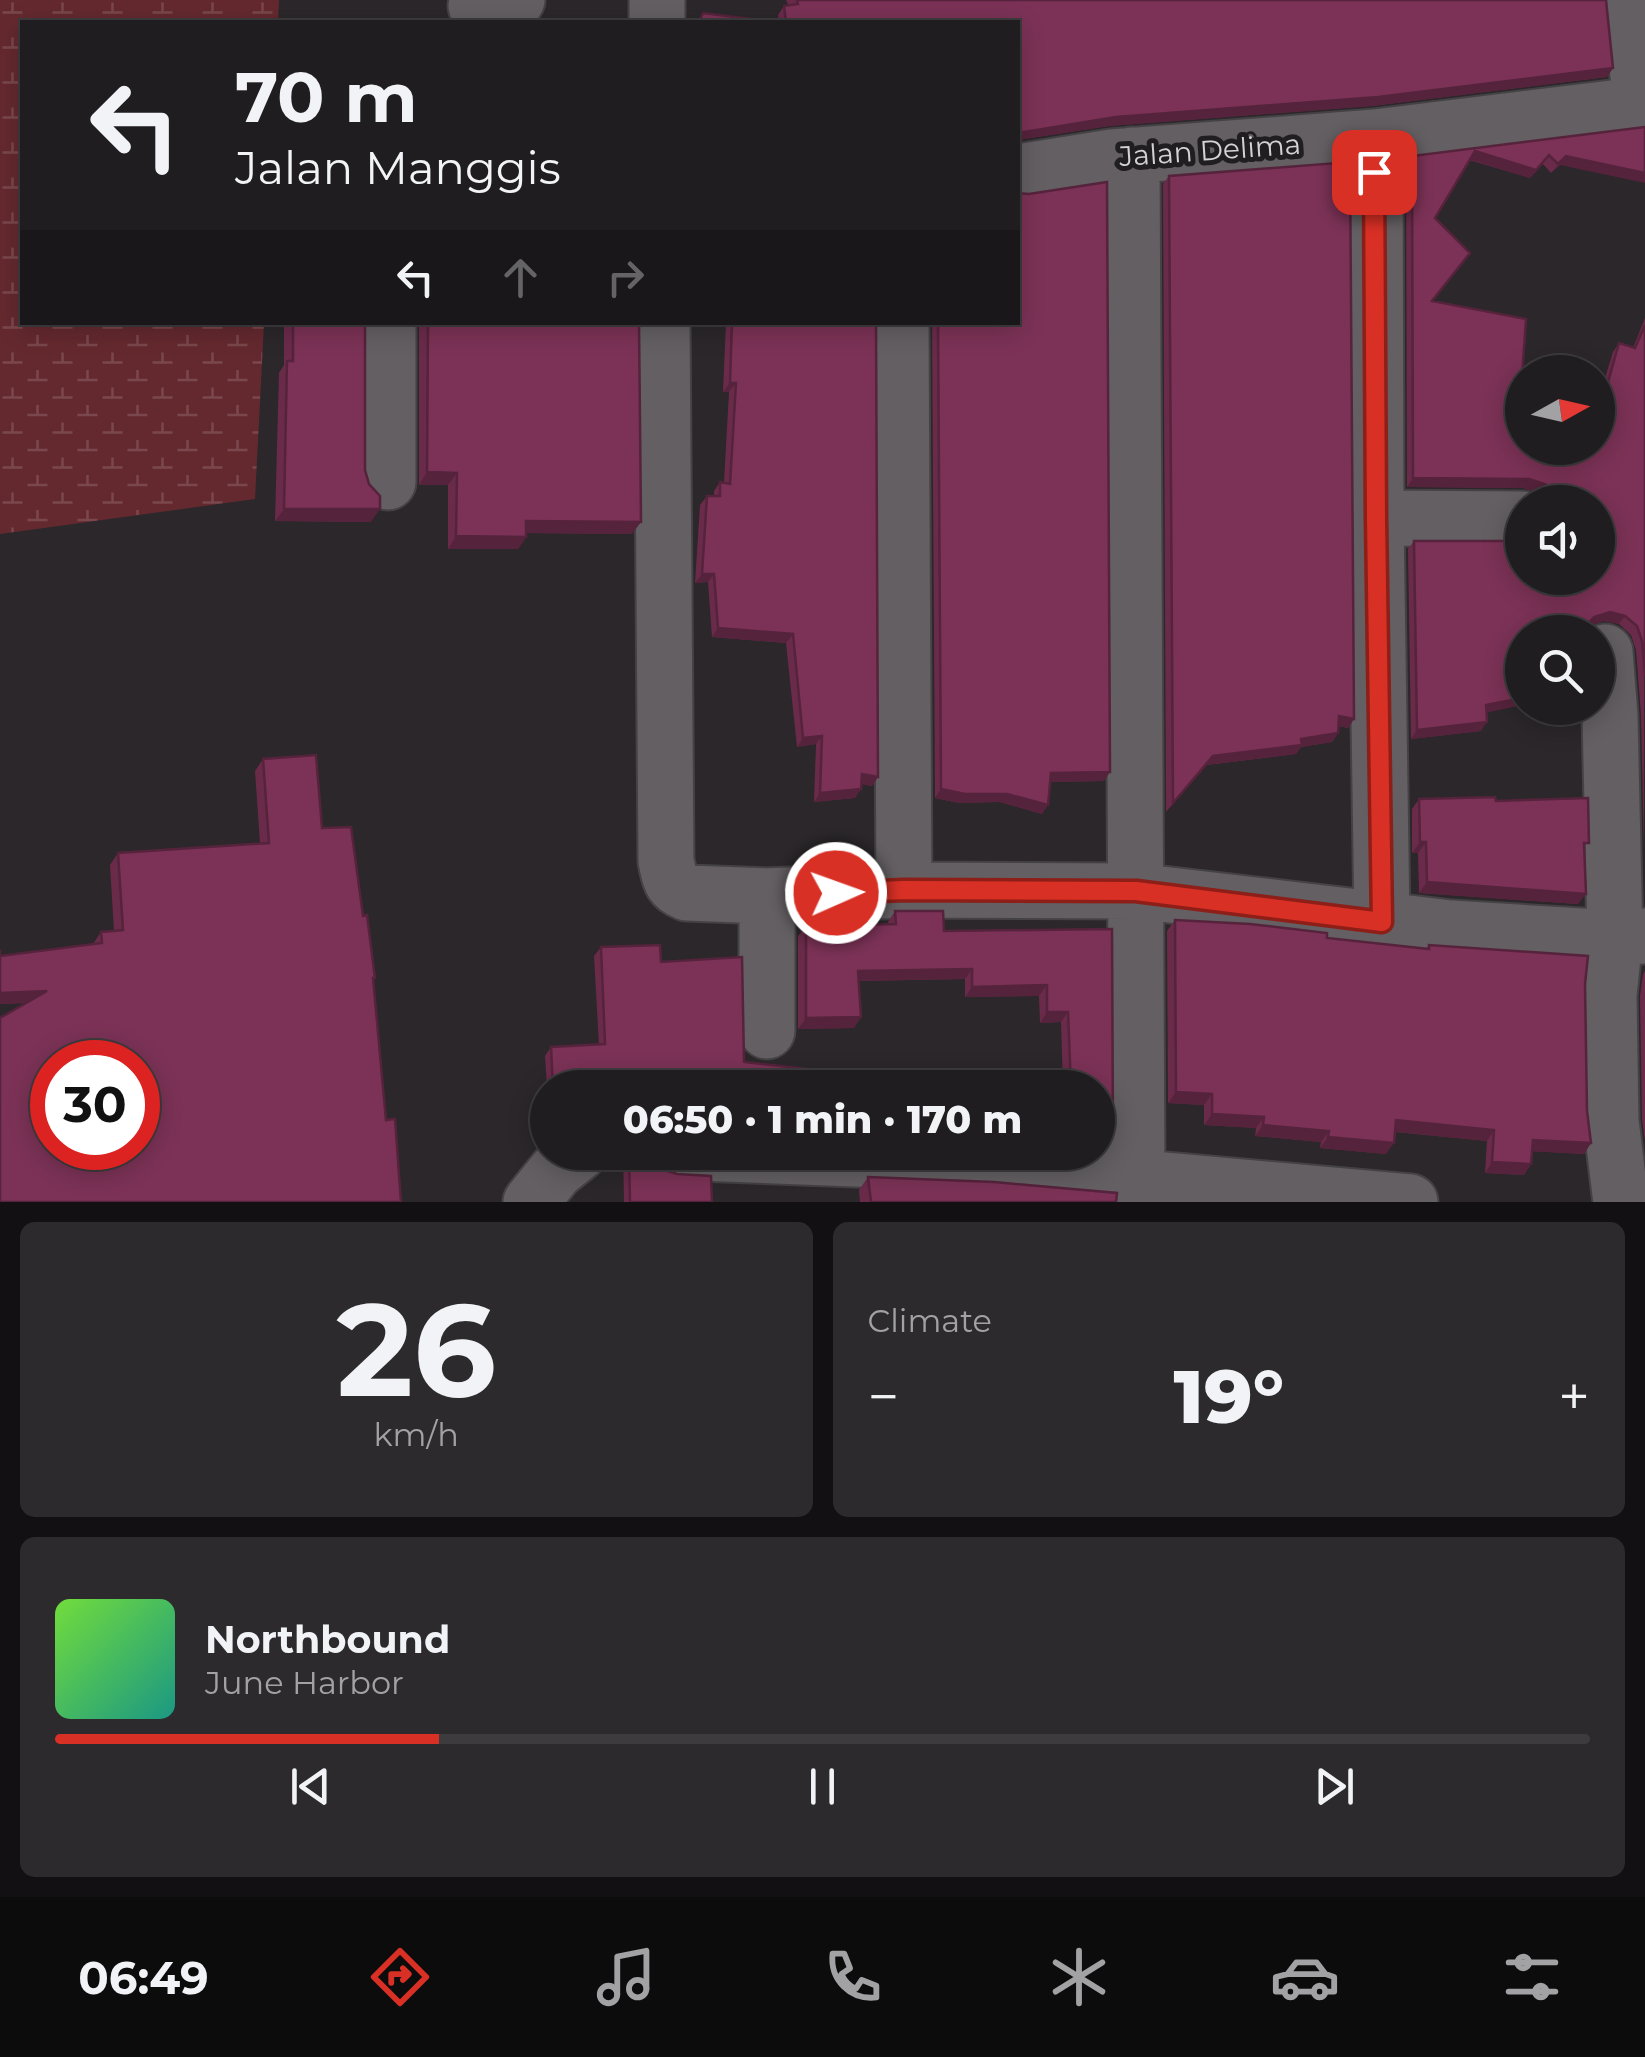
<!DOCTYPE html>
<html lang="en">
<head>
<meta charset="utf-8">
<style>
  :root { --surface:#201d20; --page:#2d2a2d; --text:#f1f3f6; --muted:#a2a2a5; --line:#3d3b3e; --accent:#d93025 }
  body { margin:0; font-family:Montserrat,sans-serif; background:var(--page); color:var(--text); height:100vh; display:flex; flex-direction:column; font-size:38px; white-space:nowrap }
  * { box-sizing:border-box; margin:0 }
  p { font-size:32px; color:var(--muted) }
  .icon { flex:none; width:55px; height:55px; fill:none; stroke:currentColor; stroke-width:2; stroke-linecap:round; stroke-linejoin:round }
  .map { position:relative; height:1202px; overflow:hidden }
  .sheet { display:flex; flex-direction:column; gap:20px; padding:20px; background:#121012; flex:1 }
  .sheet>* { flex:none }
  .hud { position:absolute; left:20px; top:20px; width:1000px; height:305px; border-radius:0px; box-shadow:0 5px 25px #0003,0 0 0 2px var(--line); background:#201d20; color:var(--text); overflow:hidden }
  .needle { width:65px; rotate:82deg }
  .buttons { position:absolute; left:1505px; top:355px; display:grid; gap:20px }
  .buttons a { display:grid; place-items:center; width:110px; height:110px; border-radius:50%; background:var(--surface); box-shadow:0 5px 25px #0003,0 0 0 2px var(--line); font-size:50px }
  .speed { position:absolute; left:30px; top:1040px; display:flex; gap:20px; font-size:50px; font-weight:700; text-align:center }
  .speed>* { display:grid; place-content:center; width:130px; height:130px; border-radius:50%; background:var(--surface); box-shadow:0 5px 25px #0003,0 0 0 2px var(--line); line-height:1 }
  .speed .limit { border:15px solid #d22; background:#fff; color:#111 }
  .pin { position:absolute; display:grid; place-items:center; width:85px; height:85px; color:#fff; margin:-42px; border-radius:20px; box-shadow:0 5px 15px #0006 }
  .me { position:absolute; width:110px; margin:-55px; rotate:88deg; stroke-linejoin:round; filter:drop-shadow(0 0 8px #0008) }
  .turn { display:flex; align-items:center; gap:35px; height:210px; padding:0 50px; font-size:45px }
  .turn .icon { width:130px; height:130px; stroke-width:2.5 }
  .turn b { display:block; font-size:70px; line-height:85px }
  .lanes { display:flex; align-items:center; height:95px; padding:0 50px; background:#0003; justify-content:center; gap:50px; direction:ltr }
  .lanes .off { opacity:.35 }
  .big { font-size:75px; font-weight:800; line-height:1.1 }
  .sheet .widget { flex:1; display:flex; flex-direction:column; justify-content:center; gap:15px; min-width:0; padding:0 35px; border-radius:15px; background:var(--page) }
  .sheet .dial { align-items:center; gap:0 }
  .dial b { font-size:130px; line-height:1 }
  .song { display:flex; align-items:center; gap:30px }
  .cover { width:120px; height:120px; border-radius:15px; background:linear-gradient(135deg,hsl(100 70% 55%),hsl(170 70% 35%)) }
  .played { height:10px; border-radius:5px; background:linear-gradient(90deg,var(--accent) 25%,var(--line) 25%) }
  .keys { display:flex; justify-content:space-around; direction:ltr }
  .heat { display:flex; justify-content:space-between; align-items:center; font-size:55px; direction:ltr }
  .sheet .tiles { flex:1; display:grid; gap:20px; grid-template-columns:1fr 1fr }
  .widget:last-child { grid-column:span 2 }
  .trip { position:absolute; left:530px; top:1070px; width:585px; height:100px; border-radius:50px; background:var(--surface); box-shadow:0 5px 25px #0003,0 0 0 2px var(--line); font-weight:800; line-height:100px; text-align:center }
  .tab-bar { display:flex; height:160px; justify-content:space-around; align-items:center; background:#0d0c0d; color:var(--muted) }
  .tab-bar .icon { width:70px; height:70px }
  .tab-bar .current { color:var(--accent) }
  .tab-bar b { font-size:45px; color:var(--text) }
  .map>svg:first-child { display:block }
  .wetland { fill:url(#wetland-marsh) }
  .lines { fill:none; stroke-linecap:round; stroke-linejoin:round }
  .minor-casing { stroke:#454245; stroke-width:59 }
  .minor { stroke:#635f62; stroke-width:55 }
  .wall { fill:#6a2b4a }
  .shaded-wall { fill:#56233c }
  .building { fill:#7b3256; stroke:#56233c; stroke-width:2.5; fill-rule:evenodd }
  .route-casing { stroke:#8d1f18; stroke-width:25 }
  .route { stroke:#d93025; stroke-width:18 }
  .labels { text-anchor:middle; stroke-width:10; stroke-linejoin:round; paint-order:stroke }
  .street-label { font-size:28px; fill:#d4d2d4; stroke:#211e21 }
</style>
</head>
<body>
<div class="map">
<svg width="1645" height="1202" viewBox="0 0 1645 1202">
  <defs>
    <pattern id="wetland-marsh" width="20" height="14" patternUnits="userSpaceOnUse" patternTransform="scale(2.5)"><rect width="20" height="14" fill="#64292f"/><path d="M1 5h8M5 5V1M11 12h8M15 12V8" fill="none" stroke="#79474c"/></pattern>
  </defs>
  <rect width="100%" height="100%" fill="#2b272a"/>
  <path class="wetland" d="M0,0H279L278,22H22V322L264,323L255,499L0,534Z"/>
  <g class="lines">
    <g class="minor-casing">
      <path id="minor" d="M657,0V22
        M1632,0L1631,9L1641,104
        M476,6L517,0
        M1375,137L1376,518L1382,922
        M1132,155L1137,1176
        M1018,172L1112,157L1375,137L1645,104
        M662,322L666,861C670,878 669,886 687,893L767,896L904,890L1136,891L1451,928L1615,938L1645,936
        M901,322L904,890
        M388,482V322
        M1376,518L1522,519
        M1605,652L1610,716L1615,938L1609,995L1611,1121L1621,1202
        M767,896V1031
        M672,1152L987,1164L1410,1202
        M531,1202L556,1171L580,1152"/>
    </g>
    <use href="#minor" class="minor"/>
  </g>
  <path class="wall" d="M786,0H1606L1613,68L1607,77L1372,106L1109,126L1018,140V22H779L778,15L784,6H789Z
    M1645,127L1560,165L1551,173L1543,164L1530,178L1469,160L1435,218L1432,301L1522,377L1604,381L1613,352L1619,343L1633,348L1645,318L1644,850L1641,715L1636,650L1631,635L1619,624L1604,621L1588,626L1522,632V705L1487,712L1481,731L1411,739L1408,549L1414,541L1522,578L1598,502H1548L1539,493L1523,488L1407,487L1406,165L1412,156Z
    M1169,176L1354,719L1348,728L1339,726L1338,733L1332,742L1301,747L1296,754L1207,765L1166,812L1163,184Z
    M284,322H365V470L371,522L275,521L279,373L284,365Z
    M419,322H639L632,534L526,533V537L518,549H448V485H419Z
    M726,322H876L878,777L872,786L862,784L855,798L814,802L816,744L797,747L786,643L712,637L708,582L695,583L700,505L707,496H714V491L720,482H724L729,392H723Z
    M932,322H1018L1104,781L1050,782L1042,814L1000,802L959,803L935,798Z
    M263,759L322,828L373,981L386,1120L401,1202L26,1003L0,1004V950V956L93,944L101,932L114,931L110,865L118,853L260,843L255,771Z
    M1419,799L1496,801L1578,904L1419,893L1418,853H1412V809Z
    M895,911L944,931L1112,929L1106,1143H1098V1088H1063L1061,1022L1040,1023L1039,996L965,997V979L859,981L861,1017L854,1028L798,1029V936L806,926L888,924V922Z
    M1175,920L1426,949L1429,945L1585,984L1587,1111L1591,1143L1584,1154L1532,1151L1531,1164L1524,1175L1485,1173L1487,1141L1395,1132L1386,1154L1320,1148L1321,1142L1255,1136L1256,1128L1204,1125V1105L1168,1103L1167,931Z
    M601,947L661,962L744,1062L862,1088H548V1103L545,1056L551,1047L599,1045L594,956Z
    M1645,971V1141L1642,1119L1640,996L1643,974Z
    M623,1152H649L650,1157L661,1169L712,1202H624Z
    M868,1177L1116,1202H860L859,1190Z"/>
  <path class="shaded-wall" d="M1613,68L1607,77L1372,106L1109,126L1018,140V133L1116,117Z
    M1475,151L1549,155L1530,178L1468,159Z
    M1566,156L1645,173V183L1560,165L1551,173Z
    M730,383H736L729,392H723Z
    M427,472L457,473L448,485H419Z
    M1413,478L1529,479L1545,484L1539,493L1523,488L1407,487Z
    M284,509H380L371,522L275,521Z
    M526,521L641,522L632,534L518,533Z
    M456,536L526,537L518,549H448Z
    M702,574H714L708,582L695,583Z
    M1610,612L1625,616L1619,624L1604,621L1588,626L1582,632H1549L1555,624L1594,617Z
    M718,628L793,634L786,643L712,637Z
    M1522,698V705L1480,714L1486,705Z
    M1339,716L1354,719L1348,728L1333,725Z
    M1487,722L1481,731L1411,739L1417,730Z
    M1338,733L1332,742L1301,747L1296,754L1207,765L1166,812L1213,756L1301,739Z
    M822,736L816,744L797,747L803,738Z
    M1110,772L1104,781L1045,782L1051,773Z
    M862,774L878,777L872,786L856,783Z
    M861,789L855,798L814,802L820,793Z
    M941,789L1007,794L1048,805L1042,814L1000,802L959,803L935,798Z
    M1420,842H1426L1418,853H1412Z
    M1427,882L1586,894L1578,904L1419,893Z
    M972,969L965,979L850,981L858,971Z
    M1047,985L1039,996L965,997L972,987Z
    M47,991L38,1002L0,1004V993Z
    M1047,1012H1068L1061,1022L1040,1023Z
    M861,1017L854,1028L798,1029L806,1018Z
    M1176,1092L1212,1094L1204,1105L1168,1103Z
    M1212,1114L1264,1117L1256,1128L1204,1125Z
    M1396,1120L1494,1130L1487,1141L1388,1131Z
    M1263,1125L1329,1131L1321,1142L1255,1136Z
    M1098,1131L1113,1133L1106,1143H1098Z
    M1328,1137L1394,1143L1386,1154L1320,1148Z
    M1533,1140L1591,1143L1584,1154L1525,1151Z
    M1492,1162L1531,1164L1524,1175L1485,1173Z"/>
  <path class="building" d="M797,0H1606L1613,68L1378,97L1116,117L1018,133V22H786L784,6L798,4Z
    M703,13L774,22H699Z
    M1645,127V173L1566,156L1558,164L1549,155L1536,170L1475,151L1435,218L1470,253L1432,301L1526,319L1522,377V448H1598V381L1608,382L1619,343L1635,348L1645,325V676L1642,641L1637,626L1625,616L1610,612L1594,617L1586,626L1555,624V632H1522V698L1486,705L1487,722L1417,730L1414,541H1522V578H1598V502H1557L1555,494L1545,484L1529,479L1413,478L1412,156Z
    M1350,162L1354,719L1339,716L1338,733L1301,739L1302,745L1213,756L1173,803L1169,176Z
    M1107,182L1110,772L1051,773L1048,805L1007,794H965L941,789L938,322H1018V193L1029,194Z
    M293,322H365V470L369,484L380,496V509H284L287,361H293Z
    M428,322H639L641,522L526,521V537L456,536L457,473L427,472Z
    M732,322H876L878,777L862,774L861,789L820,793L822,736L803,738L793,634L718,628L714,574H702L707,496H720V482L730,484L736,383H730Z
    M316,755L322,828L351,827L363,916L367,915L375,978H373L386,1120L395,1119L401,1202H0V1018L47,991L0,993V950V956L102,943L101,932L123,930L118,853L269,843L263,759ZM52,1062H138V1148H52Z
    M1495,797L1496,801L1588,798L1589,843H1584L1586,894L1427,882L1426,842H1420L1419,799Z
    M895,911H943L944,931L1112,929L1113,1133L1098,1131V1088H1071L1068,1012H1047V985L972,987V969L858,971L861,1017L806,1018V926L896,924Z
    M1175,920L1250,924L1327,933V938L1429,949V945L1588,956L1585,984L1587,1111L1591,1143L1533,1140L1531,1164L1492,1162L1494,1130L1396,1120L1394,1143L1328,1137L1329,1131L1263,1125L1264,1117L1212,1114V1094L1176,1092Z
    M660,945L661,962L742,957L744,1062L862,1075V1088H553L551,1047L605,1044L601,947Z
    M629,1152H649L650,1157L661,1169L677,1174L711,1176L712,1202H630Z
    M868,1177L994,1182L1117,1193L1116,1202H871Z"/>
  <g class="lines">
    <g class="route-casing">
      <path id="route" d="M836,893L904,890L1136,891L1382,922L1376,518L1374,172"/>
    </g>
    <use href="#route" class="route"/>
  </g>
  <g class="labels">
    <g class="street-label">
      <text transform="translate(1210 150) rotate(-4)" y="10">Jalan Delima</text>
    </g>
  </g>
</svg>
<div class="buttons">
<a><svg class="needle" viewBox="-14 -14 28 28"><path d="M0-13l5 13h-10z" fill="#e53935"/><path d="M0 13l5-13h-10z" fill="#a2a2a5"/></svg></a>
<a><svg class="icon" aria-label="sound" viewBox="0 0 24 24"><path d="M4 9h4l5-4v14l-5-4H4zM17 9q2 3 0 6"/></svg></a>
<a><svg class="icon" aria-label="search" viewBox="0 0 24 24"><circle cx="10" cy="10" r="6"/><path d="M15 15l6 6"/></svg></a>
</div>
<div class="speed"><div class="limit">30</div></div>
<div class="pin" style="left:1374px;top:172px;background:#d93025"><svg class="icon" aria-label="arrive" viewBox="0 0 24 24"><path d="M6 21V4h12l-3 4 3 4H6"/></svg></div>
<svg class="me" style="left:836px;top:893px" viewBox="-20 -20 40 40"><circle r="17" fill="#d93025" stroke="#fff" stroke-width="3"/><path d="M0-11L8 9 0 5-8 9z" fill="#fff"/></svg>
<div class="trip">06:50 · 1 min · 170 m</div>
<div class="hud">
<div class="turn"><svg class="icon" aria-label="left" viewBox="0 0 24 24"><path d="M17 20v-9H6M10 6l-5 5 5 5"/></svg><div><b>70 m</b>Jalan Manggis</div></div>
<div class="lanes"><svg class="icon" aria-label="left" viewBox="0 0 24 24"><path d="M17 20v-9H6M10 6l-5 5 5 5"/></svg><svg class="icon off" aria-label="ahead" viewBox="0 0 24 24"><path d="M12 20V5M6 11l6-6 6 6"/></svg><svg class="icon off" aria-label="right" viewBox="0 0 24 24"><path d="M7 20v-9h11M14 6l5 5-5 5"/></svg></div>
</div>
</div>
<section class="sheet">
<div class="tiles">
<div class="widget dial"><b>26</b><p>km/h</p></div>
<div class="widget"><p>Climate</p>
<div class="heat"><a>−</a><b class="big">19°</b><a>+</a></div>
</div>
<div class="widget">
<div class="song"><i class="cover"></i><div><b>Northbound</b><p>June Harbor</p></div></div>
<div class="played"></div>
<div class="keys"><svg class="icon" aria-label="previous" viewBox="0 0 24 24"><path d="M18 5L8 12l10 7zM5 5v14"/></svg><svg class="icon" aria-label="pause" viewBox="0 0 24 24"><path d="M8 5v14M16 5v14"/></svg><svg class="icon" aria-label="next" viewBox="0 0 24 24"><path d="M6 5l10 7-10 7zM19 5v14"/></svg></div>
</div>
</div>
</section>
<nav class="tab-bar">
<b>06:49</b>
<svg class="icon current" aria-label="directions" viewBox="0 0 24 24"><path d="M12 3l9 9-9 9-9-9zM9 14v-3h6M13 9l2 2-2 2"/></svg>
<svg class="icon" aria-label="music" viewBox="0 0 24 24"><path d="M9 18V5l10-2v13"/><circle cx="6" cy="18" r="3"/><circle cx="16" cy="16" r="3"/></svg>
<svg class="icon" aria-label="phone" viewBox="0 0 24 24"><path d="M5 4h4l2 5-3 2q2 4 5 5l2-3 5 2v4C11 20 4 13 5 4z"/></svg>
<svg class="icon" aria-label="climate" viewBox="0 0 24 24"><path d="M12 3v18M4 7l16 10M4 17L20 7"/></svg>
<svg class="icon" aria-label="car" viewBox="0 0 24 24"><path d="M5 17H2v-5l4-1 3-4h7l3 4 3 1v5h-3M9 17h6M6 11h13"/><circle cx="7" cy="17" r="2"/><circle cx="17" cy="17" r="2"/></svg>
<svg class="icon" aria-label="filters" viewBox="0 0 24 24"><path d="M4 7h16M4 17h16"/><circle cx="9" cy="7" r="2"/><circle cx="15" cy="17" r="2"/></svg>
</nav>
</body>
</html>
